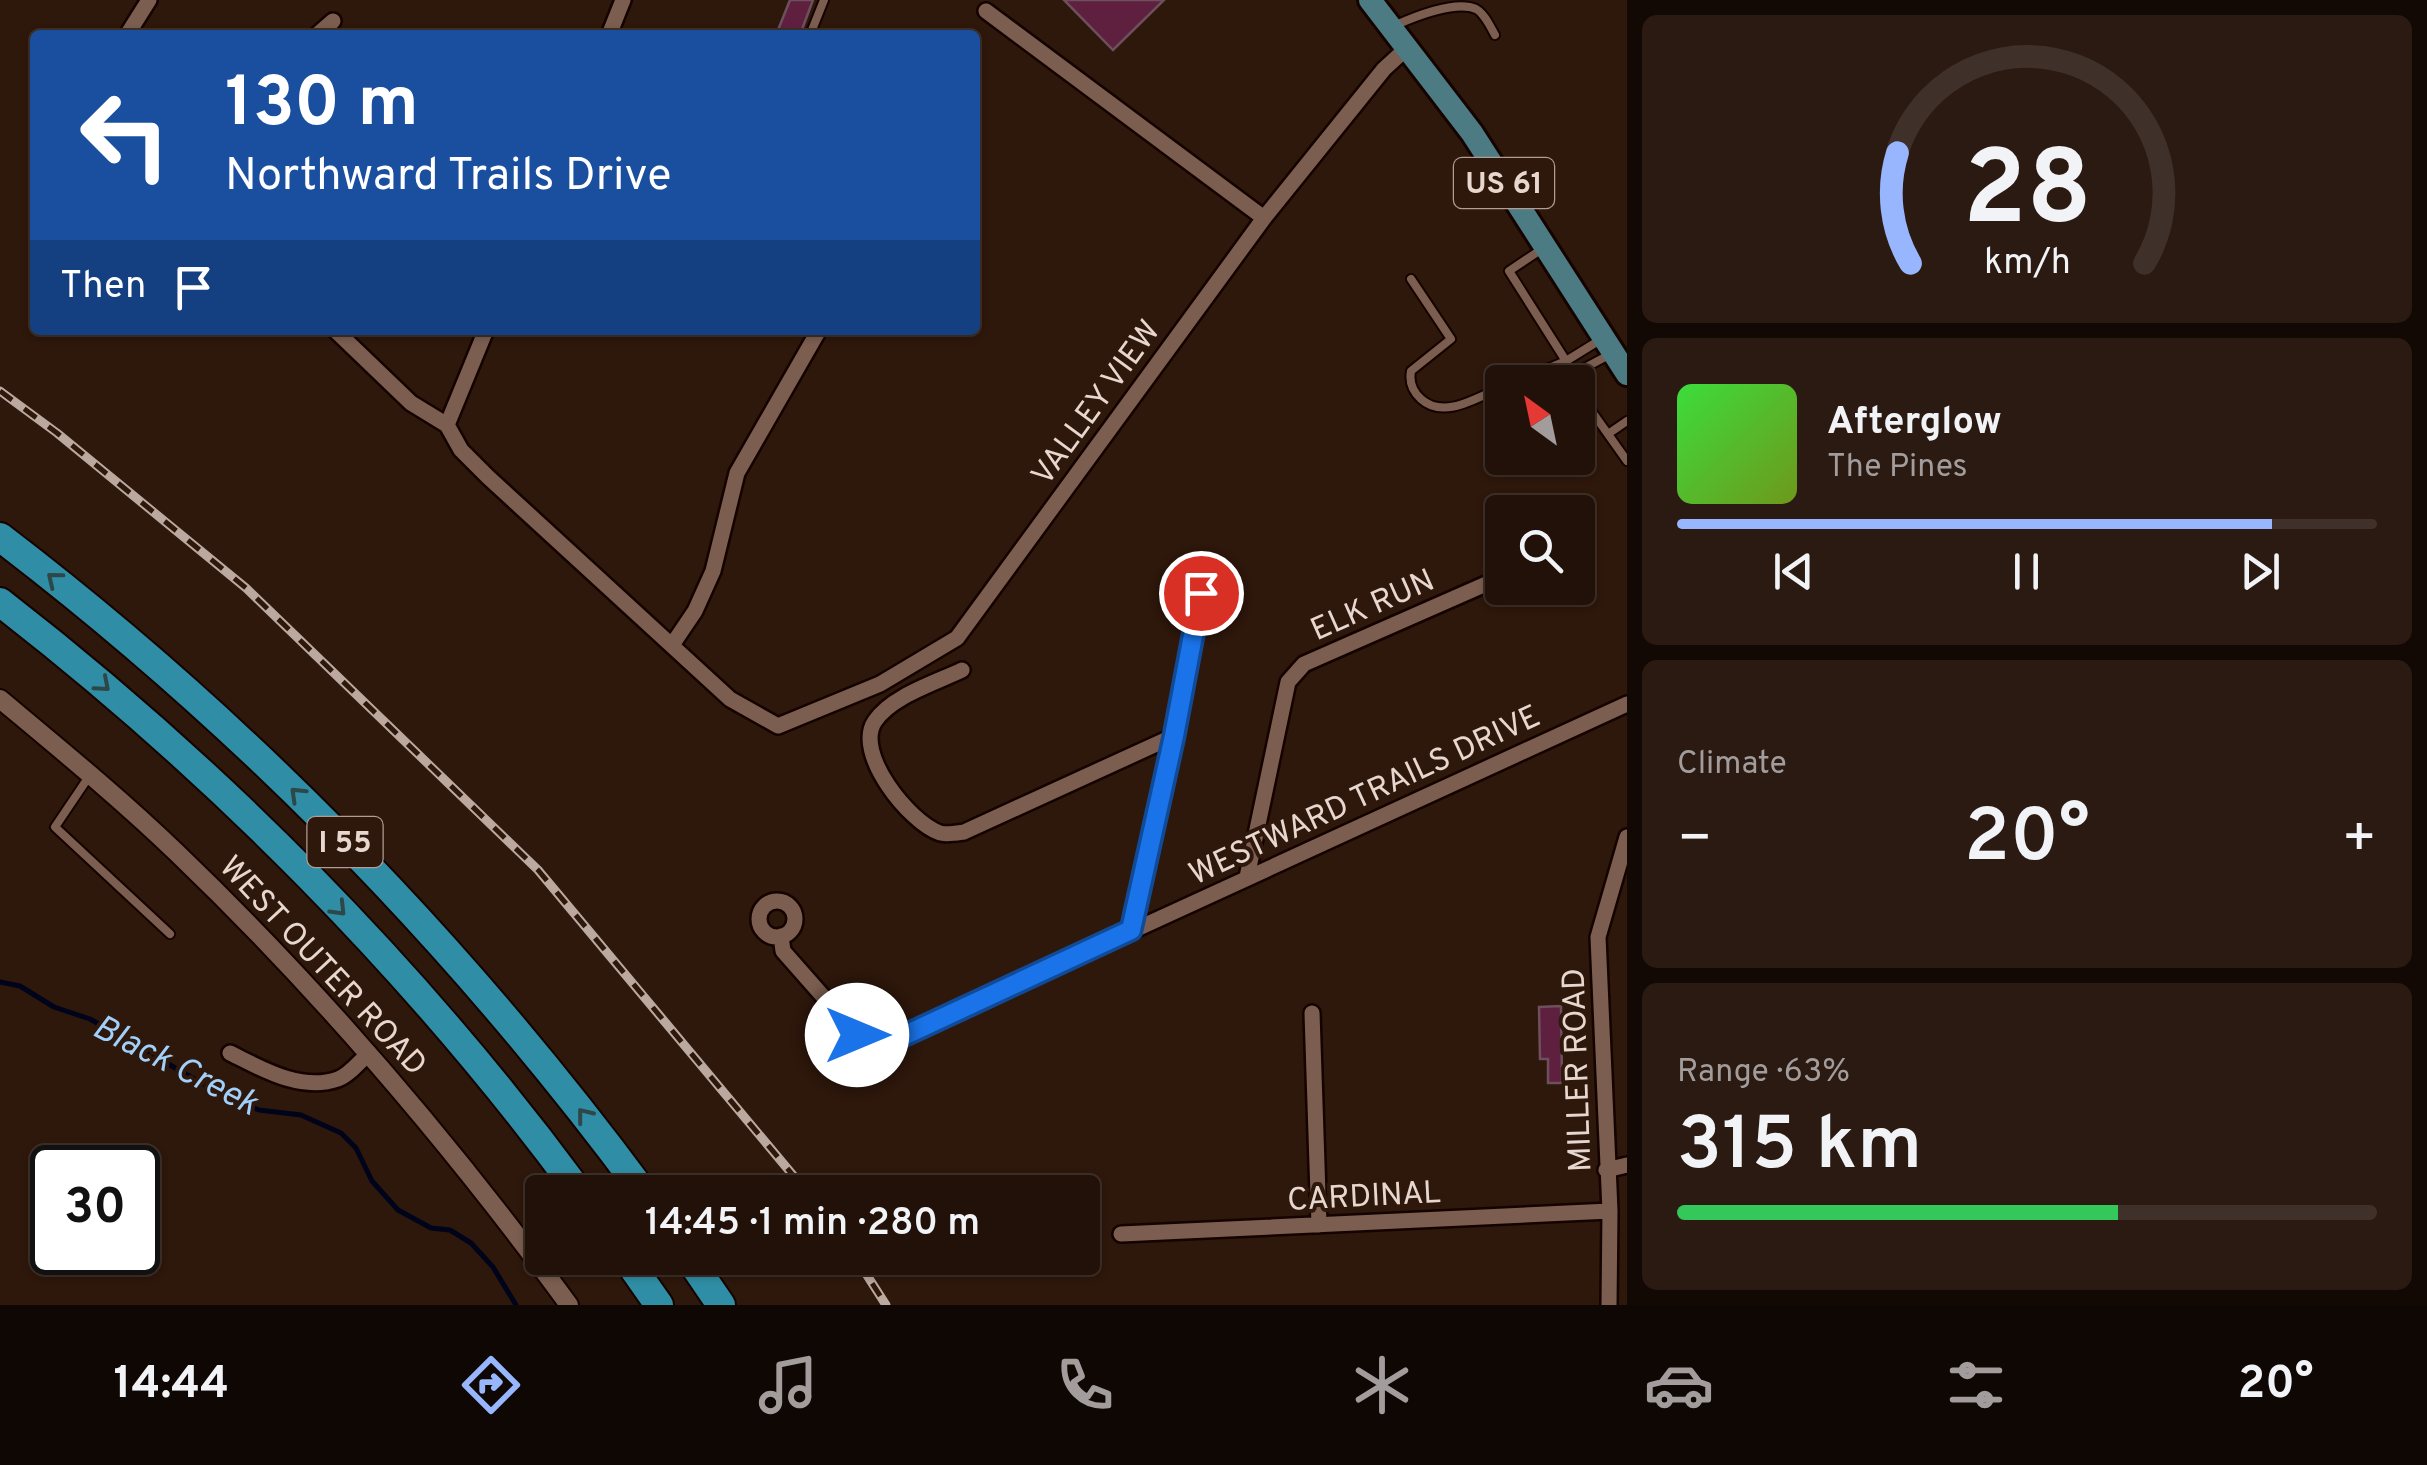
<!DOCTYPE html>
<html lang="en">
<head>
<meta charset="utf-8">
<style>
  :root { --surface:#221108; --page:#2a1a12; --text:#f1f3f6; --muted:#a29d9c; --line:#3f3129; --accent:#97b6fd }
  body { margin:0; font-family:Overpass,sans-serif; background:var(--page); color:var(--text); height:100vh; display:flex; flex-direction:column; font-size:38px; white-space:nowrap }
  * { box-sizing:border-box; margin:0 }
  p { font-size:32px; color:var(--muted) }
  .icon { flex:none; width:55px; height:55px; fill:none; stroke:currentColor; stroke-width:2; stroke-linecap:round; stroke-linejoin:round }
  .map { position:relative; flex:1; overflow:hidden }
  .sheet { display:flex; flex-direction:column; gap:15px; padding:15px; background:#130904; width:800px }
  .sheet>* { flex:none }
  .top-card { position:absolute; left:30px; top:30px; width:950px; height:305px; border-radius:10px; box-shadow:0 2px 8px #0004,0 0 0 2px var(--line); background:#1a4fa0; color:#fff; overflow:hidden }
  .needle { width:65px; rotate:327deg }
  .controls { position:absolute; left:1485px; top:365px; display:grid; gap:20px }
  .controls a { display:grid; place-items:center; width:110px; height:110px; border-radius:10px; background:var(--surface); box-shadow:0 2px 8px #0004,0 0 0 2px var(--line); font-size:50px }
  .speed { position:absolute; left:30px; top:1145px; display:flex; gap:20px; font-size:50px; font-weight:700; text-align:center }
  .speed>* { display:grid; place-content:center; width:130px; height:130px; border-radius:50%; background:var(--surface); box-shadow:0 2px 8px #0004,0 0 0 2px var(--line); line-height:1 }
  .speed .limit { border:5px solid #111; border-radius:15px; background:#fff; color:#111 }
  .pin { position:absolute; display:grid; place-items:center; width:85px; height:85px; color:#fff; margin:-42px; border:5px solid #fff; border-radius:50%; box-shadow:0 2px 10px #0007 }
  .me { position:absolute; width:110px; margin:-55px; rotate:90deg; stroke-linejoin:round; filter:drop-shadow(0 0 8px #0008) }
  .turn { display:flex; align-items:center; gap:35px; height:210px; padding:0 30px; font-size:45px }
  .turn .icon { width:130px; height:130px; stroke-width:2.5 }
  .turn b { display:block; font-size:70px; line-height:85px }
  .then { display:flex; align-items:center; height:95px; padding:0 30px; background:#0003; gap:20px; font-size:38px }
  .big { font-size:75px; font-weight:600; line-height:1.1 }
  .sheet .widget { flex:1; display:flex; flex-direction:column; justify-content:center; gap:15px; min-width:0; padding:0 35px; border-radius:15px; background:var(--page) }
  .sheet .dial { align-items:center; gap:0 }
  .dial svg { height:260px; overflow:visible; fill:none; stroke:var(--line); stroke-width:7; stroke-linecap:round; text-anchor:middle }
  .dial text { fill:var(--text); stroke:none }
  .song { display:flex; align-items:center; gap:30px }
  .cover { width:120px; height:120px; border-radius:15px; background:linear-gradient(135deg,hsl(120 70% 55%),hsl(80 70% 35%)) }
  .played { height:10px; border-radius:5px; background:linear-gradient(90deg,var(--accent) 85%,var(--line) 85%) }
  .keys { display:flex; justify-content:space-around; direction:ltr }
  .heat { display:flex; justify-content:space-between; align-items:center; font-size:55px; direction:ltr }
  .charge { height:15px; border-radius:8px; background:linear-gradient(90deg,#34c759 63%,var(--line) 0) }
  .trip { position:absolute; left:525px; top:1175px; width:575px; height:100px; border-radius:10px; background:var(--surface); box-shadow:0 2px 8px #0004,0 0 0 2px var(--line); font-weight:600; line-height:100px; text-align:center }
  .dock { display:flex; height:160px; justify-content:space-around; align-items:center; background:#0e0703; color:var(--muted) }
  .dock .icon { width:70px; height:70px }
  .dock .active { color:var(--accent) }
  .dock b { font-size:45px; color:var(--text) }
  main { display:flex; flex:1; min-height:0 }
  .map>svg:first-child { display:block }
  .lines { fill:none; stroke-linecap:round; stroke-linejoin:round }
  .stream { stroke:#00041a; stroke-width:5 }
  .building { fill:#5f2040; stroke:#6e505d; stroke-width:2.5 }
  .service-casing { stroke:#150300; stroke-width:12 }
  .minor-casing { stroke:#150300; stroke-width:20 }
  .tertiary-casing { stroke:#150300; stroke-width:22 }
  .primary-casing { stroke:#150300; stroke-width:28 }
  .motorway-casing { stroke:#150300; stroke-width:32 }
  .service { stroke:#7b5e50; stroke-width:8 }
  .minor { stroke:#7b5e50; stroke-width:15 }
  .tertiary { stroke:#7b5e50; stroke-width:18 }
  .primary { stroke:#4d7b83; stroke-width:22 }
  .motorway { stroke:#2f8ea5; stroke-width:28 }
  .rail-casing { stroke:#bba89f; stroke-width:9 }
  .rail { stroke:#2e170b; stroke-width:5; stroke-dasharray:15; stroke-linecap:butt }
  .oneway { stroke:#2e4749 }
  .route-casing { stroke:#114b97; stroke-width:25 }
  .route { stroke:#1a73e8; stroke-width:18 }
  .labels { text-anchor:middle; stroke-width:8; stroke-linejoin:round; paint-order:stroke }
  .shield { fill:#2e170b; stroke:#b09d94; stroke-width:2.5 }
  .shield-label { font-size:30px; font-weight:bold; fill:#e8d7cf }
  .street-label { font-size:32px; fill:#e8d7cf; stroke:#2e170b }
  .water-label { font-size:35px; font-style:italic; fill:#a1d0fb; stroke:#2e170b }
</style>
</head>
<body>
<main>
<div class="map">
<svg width="1627" height="1305" viewBox="0 0 1627 1305">
  <rect width="100%" height="100%" fill="#2e170b"/>
  <g class="lines">
    <path class="stream" d="M0,982L20,986L54,1007L90,1019L224,1096L259,1110L301,1115L341,1133L356,1148L372,1181L398,1210L431,1228L450,1230L471,1243L493,1267L516,1305"/>
  </g>
  <path class="building" d="M790,0H813L800,35H776Z
    M1064,0H1164L1113,50Z
    M1561,1006L1562,1083H1548V1059H1540L1539,1007Z"/>
  <g class="lines">
    <g class="service-casing">
      <path id="service" d="M1396,25C1414,17 1456,0 1476,9C1484,13 1490,26 1495,35
        M810,35L824,0
        M1542,249L1509,271L1566,361L1600,340
        M1411,279L1451,339L1411,371C1409,382 1412,391 1421,399C1444,420 1478,397 1502,387
        M1515,382L1566,361
        M1558,382L1609,355
        M1578,392L1627,461
        M1608,434L1627,421
        M90,775L55,827L170,934"/>
    </g>
    <g class="minor-casing">
      <path id="minor" d="M986,11L1264,218
        M127,35L149,0
        M317,35L333,21
        M609,35L623,0
        M335,330L411,403L447,425
        M447,425L461,450L488,477L730,699L778,726L880,684L957,638L1264,218L1384,69L1408,47
        M447,425L486,330
        M672,645L695,611L713,571L737,473L819,330
        M962,670C935,683 892,696 875,721C853,753 910,823 940,833C946,835 957,833 964,832L1174,736
        M1247,877L1288,682L1304,664L1502,577
        M759 919a18 18 0 1 1 36 0a18 18 0 1 1-36 0Z
        M1131,930L1174,736L1201,593
        M781,936L783,951L857,1035L886,1044L1627,704
        M1312,1013L1319,1225
        M230,1053C262,1069 301,1092 338,1079C349,1075 360,1061 369,1053
        M1606,1170L1627,1165
        M1121,1234L1610,1211
        M1609,1305L1610,1211L1598,937L1627,837"/>
    </g>
    <g class="tertiary-casing">
      <path id="tertiary" d="M0,699C60,749 121,799 177,853C322,992 451,1144 569,1305"/>
    </g>
    <g class="primary-casing">
      <path id="primary" d="M1370,0L1472,133L1627,374"/>
    </g>
    <g class="motorway-casing">
      <path id="motorway" d="M0,537C245,724 460,945 643,1192
        M0,602C217,770 416,971 579,1192
        M626,1258L659,1305
        M689,1258L721,1305"/>
    </g>
    <use href="#service" class="service"/>
    <use href="#minor" class="minor"/>
    <use href="#tertiary" class="tertiary"/>
    <use href="#primary" class="primary"/>
    <use href="#motorway" class="motorway"/>
    <g class="rail-casing">
      <path id="rail" d="M0,391L57,433L246,588L538,870L807,1192
        M856,1258L886,1305"/>
    </g>
    <use href="#rail" class="rail"/>
  </g>
  <defs><path id="oneway-chevron" d="M-2-3.5L2.5 0L-2 3.5" fill="none" stroke-width="1.6" stroke-linecap="round" stroke-linejoin="round" transform="scale(2.5)"/></defs>
  <g class="oneway">
    <use href="#oneway-chevron" transform="translate(54 579) rotate(-141)"/>
    <use href="#oneway-chevron" transform="translate(103 685) rotate(41)"/>
    <use href="#oneway-chevron" transform="translate(297 794) rotate(-136)"/>
    <use href="#oneway-chevron" transform="translate(339 909) rotate(46)"/>
    <use href="#oneway-chevron" transform="translate(584 1115) rotate(-128)"/>
  </g>
  <g class="lines">
    <g class="route-casing">
      <path id="route" d="M857,1035L886,1044L1131,930L1174,736L1201,593"/>
    </g>
    <use href="#route" class="route"/>
  </g>
  <g class="labels">
    <g class="shield">
      <rect x="1454" y="158" width="100" height="50" rx="8"/>
      <rect x="307.5" y="817" width="75" height="50" rx="8"/>
    </g>
    <g class="shield-label">
      <text x="1504" y="193">US 61</text>
      <text x="345" y="852">I 55</text>
    </g>
    <g class="street-label">
      <text transform="translate(1095 402) rotate(-54)" y="11">VALLEY VIEW</text>
      <text transform="translate(1372 604) rotate(-24)" y="11">ELK RUN</text>
      <text transform="translate(1364 794) rotate(-25)" y="11">WESTWARD TRAILS DRIVE</text>
      <text transform="translate(324 965) rotate(47)" y="11">WEST OUTER ROAD</text>
      <text transform="translate(1576 1070) rotate(-92)" y="11">MILLER ROAD</text>
      <text transform="translate(1364 1195) rotate(-3)" y="11">CARDINAL</text>
    </g>
    <g class="water-label">
      <text transform="translate(176 1064) rotate(27)" y="12">Black Creek</text>
    </g>
  </g>
</svg>
<div class="controls">
<a><svg class="needle" viewBox="-14 -14 28 28"><path d="M0-13l5 13h-10z" fill="#e53935"/><path d="M0 13l5-13h-10z" fill="#a29d9c"/></svg></a>
<a><svg class="icon" aria-label="search" viewBox="0 0 24 24"><circle cx="10" cy="10" r="6"/><path d="M15 15l6 6"/></svg></a>
</div>
<div class="speed"><div class="limit">30</div></div>
<div class="pin" style="left:1201px;top:593px;background:#d93025"><svg class="icon" aria-label="arrive" viewBox="0 0 24 24"><path d="M6 21V4h12l-3 4 3 4H6"/></svg></div>
<svg class="me" style="left:857px;top:1035px" viewBox="-20 -20 40 40"><circle r="19" fill="#fff"/><path d="M0-13L10 11 0 6-10 11z" fill="#1a73e8"/></svg>
<div class="trip">14:45 · 1 min · 280 m</div>
<div class="top-card">
<div class="turn"><svg class="icon" aria-label="left" viewBox="0 0 24 24"><path d="M17 20v-9H6M10 6l-5 5 5 5"/></svg><div><b>130 m</b>Northward Trails Drive</div></div>
<div class="then">Then<svg class="icon" aria-label="arrive" viewBox="0 0 24 24"><path d="M6 21V4h12l-3 4 3 4H6"/></svg></div>
</div>
</div>
<section class="sheet">
<div class="widget dial"><svg viewBox="0 0 100 80">
<path d="M14 69A42 42 0 1 1 86 69"/>
<path d="M14 69A42 42 0 0 1 10 35" stroke="#97b6fd"/>
<text x="50" y="56" font-size="32" font-weight="700">28</text>
<text x="50" y="72" font-size="11">km/h</text>
</svg></div>
<div class="widget">
<div class="song"><i class="cover"></i><div><b>Afterglow</b><p>The Pines</p></div></div>
<div class="played"></div>
<div class="keys"><svg class="icon" aria-label="previous" viewBox="0 0 24 24"><path d="M18 5L8 12l10 7zM5 5v14"/></svg><svg class="icon" aria-label="pause" viewBox="0 0 24 24"><path d="M8 5v14M16 5v14"/></svg><svg class="icon" aria-label="next" viewBox="0 0 24 24"><path d="M6 5l10 7-10 7zM19 5v14"/></svg></div>
</div>
<div class="widget"><p>Climate</p>
<div class="heat"><a>−</a><b class="big">20°</b><a>+</a></div>
</div>
<div class="widget"><p>Range · 63%</p><b class="big">315 km</b><div class="charge"></div></div>
</section>
</main>
<nav class="dock">
<b>14:44</b>
<svg class="icon active" aria-label="directions" viewBox="0 0 24 24"><path d="M12 3l9 9-9 9-9-9zM9 14v-3h6M13 9l2 2-2 2"/></svg>
<svg class="icon" aria-label="music" viewBox="0 0 24 24"><path d="M9 18V5l10-2v13"/><circle cx="6" cy="18" r="3"/><circle cx="16" cy="16" r="3"/></svg>
<svg class="icon" aria-label="phone" viewBox="0 0 24 24"><path d="M5 4h4l2 5-3 2q2 4 5 5l2-3 5 2v4C11 20 4 13 5 4z"/></svg>
<svg class="icon" aria-label="climate" viewBox="0 0 24 24"><path d="M12 3v18M4 7l16 10M4 17L20 7"/></svg>
<svg class="icon" aria-label="car" viewBox="0 0 24 24"><path d="M5 17H2v-5l4-1 3-4h7l3 4 3 1v5h-3M9 17h6M6 11h13"/><circle cx="7" cy="17" r="2"/><circle cx="17" cy="17" r="2"/></svg>
<svg class="icon" aria-label="filters" viewBox="0 0 24 24"><path d="M4 7h16M4 17h16"/><circle cx="9" cy="7" r="2"/><circle cx="15" cy="17" r="2"/></svg>
<b>20°</b>
</nav>
</body>
</html>
